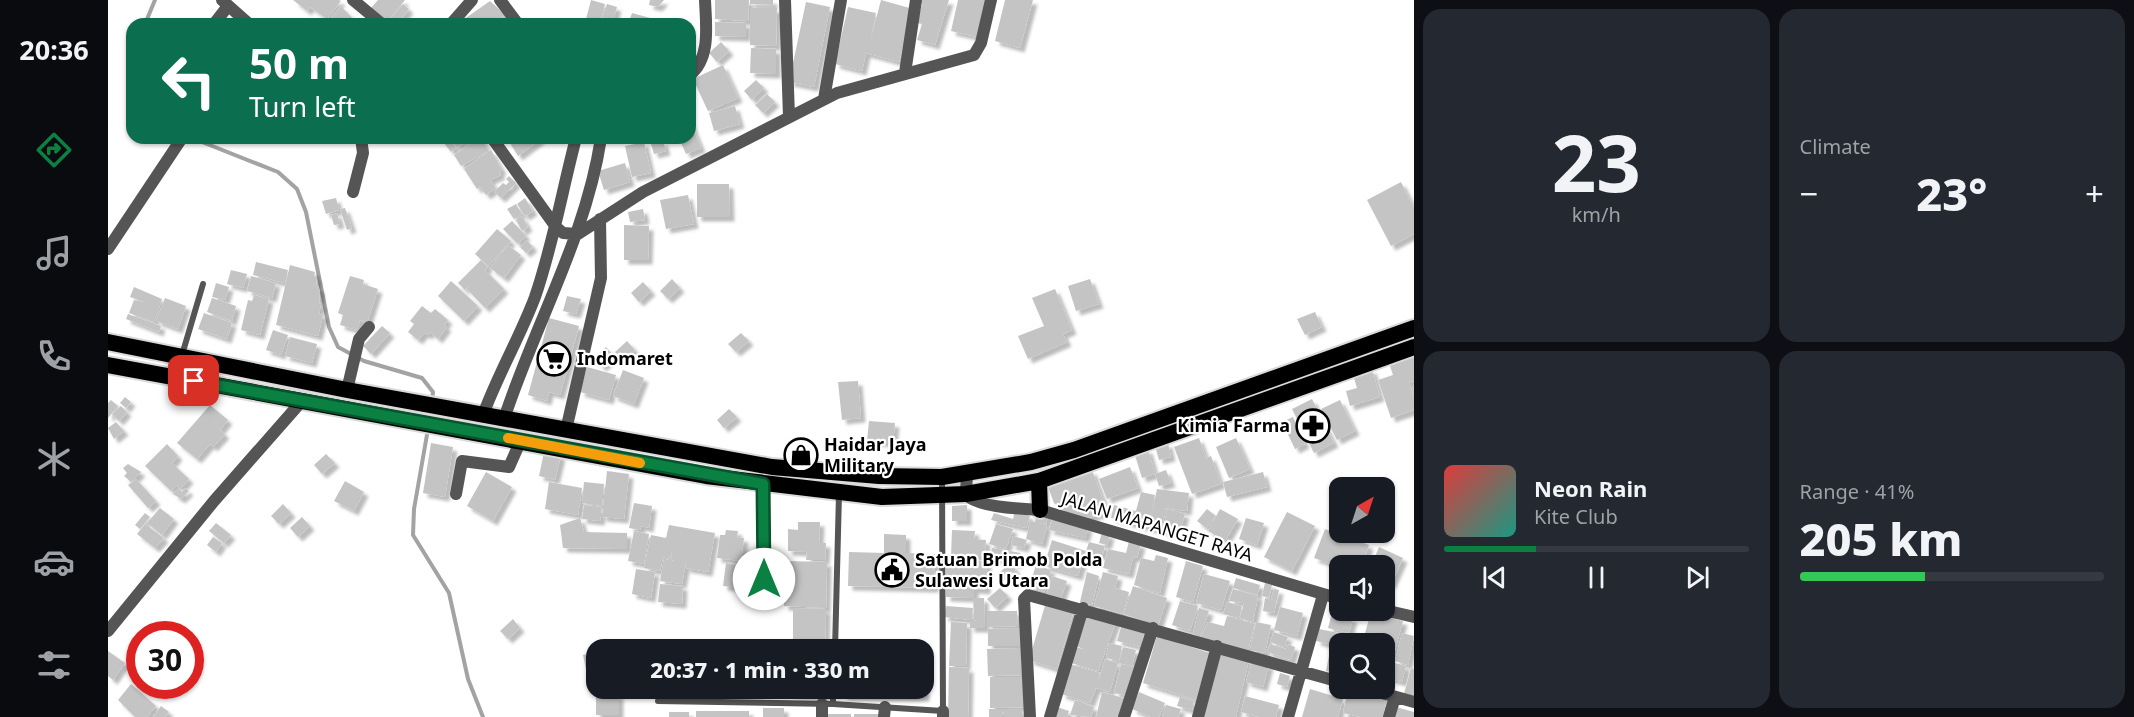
<!DOCTYPE html>
<html lang="en">
<head>
<meta charset="utf-8">
<style>
  :root { --surface:#171b24; --page:#242831; --text:#f1f3f6; --muted:#9ea1a6; --line:#363941; --accent:#0b8043 }
  body { margin:0; font-family:"Noto Sans",sans-serif; background:var(--page); color:var(--text); height:100vh; display:flex; flex-direction:column; font-size:22px; white-space:nowrap }
  * { box-sizing:border-box; margin:0 }
  p { font-size:20px; color:var(--muted) }
  .icon { flex:none; width:33px; height:33px; fill:none; stroke:currentColor; stroke-width:2; stroke-linecap:round; stroke-linejoin:round }
  .map { position:relative; flex:1; overflow:hidden }
  .sheet { display:flex; flex-direction:column; gap:9px; padding:9px; background:#0d0f14; width:720px }
  .sheet>* { flex:none }
  .hud { position:absolute; left:18px; top:18px; width:570px; height:126px; border-radius:18px; box-shadow:0 2px 4px #0004; background:#0b6e4f; color:#fff; overflow:hidden }
  .needle { width:39px; rotate:39deg }
  .tools { position:absolute; left:1221px; top:477px; display:grid; gap:12px }
  .tools a { display:grid; place-items:center; width:66px; height:66px; border-radius:12px; background:var(--surface); box-shadow:0 2px 4px #0004; font-size:30px }
  .speed { position:absolute; left:18px; top:621px; display:flex; gap:12px; font-size:30px; font-weight:700; text-align:center }
  .speed>* { display:grid; place-content:center; width:78px; height:78px; border-radius:50%; background:var(--surface); box-shadow:0 2px 4px #0004; line-height:1 }
  .speed .limit { border:9px solid #d22; background:#fff; color:#111 }
  .pin { position:absolute; display:grid; place-items:center; width:51px; height:51px; color:#fff; margin:-26px; border-radius:12px; box-shadow:0 3px 9px #0006 }
  .me { position:absolute; width:66px; margin:-33px; rotate:0deg; stroke-linejoin:round; filter:drop-shadow(0 0 4px #0008) }
  .turn { display:flex; align-items:center; gap:21px; height:126px; padding:0 24px; font-size:27px }
  .turn .icon { width:78px; height:78px; stroke-width:2.5 }
  .turn b { display:block; font-size:42px; line-height:51px }
  .big { font-size:45px; font-weight:800; line-height:1.1 }
  .sheet .tile { flex:1; display:flex; flex-direction:column; justify-content:center; gap:9px; min-width:0; padding:0 21px; border-radius:18px; background:var(--page) }
  .sheet .dial { align-items:center; gap:0 }
  .dial b { font-size:78px; line-height:1 }
  .song { display:flex; align-items:center; gap:18px }
  .cover { width:72px; height:72px; border-radius:9px; background:linear-gradient(135deg,hsl(0 70% 55%),hsl(170 70% 35%)) }
  .played { height:6px; border-radius:3px; background:linear-gradient(90deg,var(--accent) 30%,var(--line) 30%) }
  .keys { display:flex; justify-content:space-around; direction:ltr }
  .heat { display:flex; justify-content:space-between; align-items:center; font-size:33px; direction:ltr }
  .charge { height:9px; border-radius:4px; background:linear-gradient(90deg,#34c759 41%,var(--line) 0) }
  .sheet .tiles { flex:1; display:grid; gap:9px; grid-template-columns:repeat(2,1fr) }
  .trip { position:absolute; left:478px; top:639px; width:348px; height:60px; border-radius:18px; background:var(--surface); box-shadow:0 2px 4px #0004; font-weight:800; line-height:60px; text-align:center }
  main { display:flex; flex:1; min-height:0 }
  .menu { display:flex; flex-direction:column; width:108px; justify-content:space-around; align-items:center; background:#090b0e; color:var(--muted) }
  .menu .icon { width:42px; height:42px }
  .menu .on { color:var(--accent) }
  .menu b { font-size:27px; color:var(--text) }
  .map>svg:first-child { display:block }
  .lines { fill:none; stroke-linecap:round; stroke-linejoin:round }
  .stream { stroke:#a3a3a3; stroke-width:4 }
  .building { fill:#c4c4c4; filter:url(#shadow) }
  .trunk-casing { stroke:#dbdbdb; stroke-width:20 }
  .service { stroke:#555; stroke-width:6 }
  .minor { stroke:#555; stroke-width:12 }
  .tertiary { stroke:#555; stroke-width:12 }
  .trunk { stroke:#000; stroke-width:16 }
  .route-casing { stroke:#07532c; stroke-width:15 }
  .route { stroke:#0b8043; stroke-width:10 }
  .slow { stroke:#f59e0b; stroke-width:10 }
  .labels { text-anchor:middle; stroke-width:4.5; stroke-linejoin:round; paint-order:stroke }
  .poi-label { font-size:18px; font-weight:bold; fill:#000; stroke:#fff; text-anchor:start }
  .street-label { font-size:18px; fill:#000; stroke:#fff }
</style>
</head>
<body>
<main>
<nav class="menu">
<b>20:36</b>
<svg class="icon on" aria-label="directions" viewBox="0 0 24 24"><path d="M12 3l9 9-9 9-9-9zM9 14v-3h6M13 9l2 2-2 2"/></svg>
<svg class="icon" aria-label="music" viewBox="0 0 24 24"><path d="M9 18V5l10-2v13"/><circle cx="6" cy="18" r="3"/><circle cx="16" cy="16" r="3"/></svg>
<svg class="icon" aria-label="phone" viewBox="0 0 24 24"><path d="M5 4h4l2 5-3 2q2 4 5 5l2-3 5 2v4C11 20 4 13 5 4z"/></svg>
<svg class="icon" aria-label="climate" viewBox="0 0 24 24"><path d="M12 3v18M4 7l16 10M4 17L20 7"/></svg>
<svg class="icon" aria-label="car" viewBox="0 0 24 24"><path d="M5 17H2v-5l4-1 3-4h7l3 4 3 1v5h-3M9 17h6M6 11h13"/><circle cx="7" cy="17" r="2"/><circle cx="17" cy="17" r="2"/></svg>
<svg class="icon" aria-label="filters" viewBox="0 0 24 24"><path d="M4 7h16M4 17h16"/><circle cx="9" cy="7" r="2"/><circle cx="15" cy="17" r="2"/></svg>
</nav>
<div class="map">
<svg width="1306" height="717" viewBox="0 0 1306 717">
  <defs>
    <filter id="shadow"><feDropShadow dx="4.5" dy="4.5" stdDeviation="1.5" flood-color="#0004"/></filter>
  </defs>
  <rect width="100%" height="100%" fill="#fff"/>
  <g class="lines">
    <path class="stream" d="M37,24L47,0
      M84,138L170,172L189,189L198,212L221,327L230,347L256,361L314,378L325,392L324,400
      M320,429L306,509L305,535L341,593L360,679L375,717"/>
  </g>
  <path class="building" d="M185,0H231L233,1L219,19L202,7L199,11Z
    M270,0H297L279,22L263,8Z
    M483,0L497,4L492,23L478,19Z
    M542,0H556L550,7L541,5Z
    M607,0H641L640,21L607,19Z
    M642,0H665V5L642,4Z
    M773,0L805,9L791,62L758,53L754,71L727,64L740,7L768,13L762,42Z
    M811,0H841L827,45L809,40L814,24L809,23L814,4L810,3Z
    M850,0H878L869,37L843,31Z
    M897,0H925L912,48L887,41Z
    M382,1L397,15L393,18L398,24H354L352,22Z
    M698,2L722,7L706,87L681,82Z
    M295,4L301,9L289,24H283L280,22Z
    M499,4L509,7L504,24H492Z
    M233,6L247,21L244,24H218Z
    M642,8H669L668,46L642,45Z
    M524,13L546,19L545,24H520Z
    M607,22L638,23V37L607,36Z
    M613,42L621,51L609,62L601,53Z
    M643,48L668,49V74L642,73Z
    M615,65L630,98L600,111L585,79Z
    M648,80L656,88L644,100L636,91Z
    M659,94L667,102L655,113L647,105Z
    M627,106L632,124L606,131L601,113Z
    M582,121L593,148L578,154L571,138H582Z
    M335,138H341L348,148L343,152L333,139Z
    M342,138H362L349,148Z
    M370,138H373L381,151L353,166L346,155Z
    M399,138H434L410,156Z
    M555,141L558,151L546,154L543,144Z
    M536,142L543,173L524,177L517,146Z
    M383,150L394,170L391,172L393,175L382,180L388,188L378,195L372,187L369,189L356,169Z
    M517,163L522,182L496,190L490,171Z
    M401,176L408,183L393,198L386,192L395,183L398,185L401,182L398,179Z
    M1293,182L1306,208V234L1283,246L1259,200Z
    M589,184H621L622,217H589Z
    M580,195L586,224L558,229L552,200Z
    M228,198L231,210L218,214L214,201Z
    M417,198L425,211L417,216L409,204Z
    M408,204L414,214L406,219L399,209Z
    M237,208L244,228L239,230L232,209Z
    M535,209L537,220L522,222L520,212Z
    M229,213L232,224L226,225L223,215Z
    M414,216L420,227L414,231L408,220Z
    M404,221L418,236L410,244L395,229Z
    M516,225L541,226L540,260H516Z
    M389,229L403,241L380,266L367,254Z
    M419,240L425,247L418,253L412,247Z
    M400,245L413,255L396,278L382,268Z
    M373,260L380,267L377,270L396,289L377,308L359,289L364,283L357,290L350,283Z
    M148,262L180,270L177,283L145,275Z
    M182,265L207,272L206,276L209,277L208,285L212,290L211,303L213,304L211,314L215,315L210,336L168,325Z
    M123,270L139,274L135,288L119,284Z
    M143,276L168,283L164,298L139,291Z
    M242,276L256,280L255,284L270,289L259,323L252,320L249,330L232,325L235,315L230,313Z
    M564,279L572,288L560,299L552,291Z
    M982,279L991,304L968,311L960,286Z
    M343,281L370,306L356,321L330,296Z
    M535,282L543,291L531,302L523,293Z
    M108,283L121,287L117,300L104,297Z
    M26,287L54,299L46,322L21,313L26,300L39,303L22,297Z
    M947,289L964,330L955,334L959,342L920,359L910,336L936,326L924,298Z
    M146,295L161,299L152,335L133,330L140,300L144,301Z
    M459,296L473,299L468,314L455,311Z
    M57,298L78,306L70,329L48,321Z
    M104,298L128,306L124,321L99,312Z
    M314,306L323,313L327,309L340,320L336,325L339,327L330,339L322,332L320,335L316,333L310,340L300,332L306,324L302,321Z
    M1207,312L1214,327L1197,335L1189,319Z
    M96,313L124,323L119,339L90,329Z
    M20,314L53,326L51,332L18,319Z
    M441,318L471,326L452,395L441,392L439,401L420,395Z
    M274,326L282,333L263,354L255,346Z
    M165,330L180,335L173,355L158,350Z
    M633,333L641,341L628,352L620,344Z
    M182,337L209,344L204,363L177,356Z
    M519,341L527,350L515,361L507,352Z
    M498,347L506,356L494,367L486,358Z
    M1306,355V381L1301,382L1306,398V410L1283,418L1270,380L1285,375L1281,363Z
    M479,367L508,375L501,400L472,392Z
    M1264,369L1272,397L1242,406L1238,391L1249,388L1245,375Z
    M515,370L536,378L526,404L505,396Z
    M750,381L753,418L734,420L730,382Z
    M17,397L23,402L18,408L12,403Z
    M1204,399L1226,443L1206,453L1184,409Z
    M3,400L10,406L0,418V403Z
    M1232,400L1247,431L1229,440L1213,409Z
    M102,405L120,420L112,430L117,434L105,447L102,444L89,459L69,443Z
    M13,406L19,412L11,421L4,414Z
    M621,409L629,417L616,428L609,420Z
    M1185,417L1197,444L1187,449L1174,422Z
    M761,421L787,423L785,443L759,441Z
    M8,422L16,431L6,439L0,428Z
    M1091,438L1098,458L1103,456L1113,484L1084,494L1066,447Z
    M1128,438L1142,469L1121,478L1108,447Z
    M323,443L345,447L337,497L315,493Z
    M1060,443L1063,457L1051,460L1047,446Z
    M59,444L70,456L64,463L81,479L72,489L69,485L63,491L37,466Z
    M1040,449L1047,474L1034,478L1026,452Z
    M436,452L453,455L447,480L431,476Z
    M218,454L227,463L214,474L206,465Z
    M20,464L33,472L23,482L16,476L19,473L15,468Z
    M1022,467L1030,488L999,499L991,479Z
    M984,470L999,511L981,518L961,514L946,503L940,487Z
    M1058,470L1063,483L1051,486L1047,474Z
    M499,471L521,474L516,519L494,517Z
    M378,472L404,487L385,521L359,506Z
    M1155,472L1159,487L1119,497L1115,482Z
    M28,479L48,501L40,508L20,485Z
    M237,481L256,492L246,511L226,501Z
    M441,482L474,488L470,515L437,509Z
    M476,482L496,484L494,506L474,503Z
    M71,488L74,492L77,488L81,491L73,499L65,494Z
    M1049,489L1081,493L1079,511L1055,508L1058,509L1053,531L1003,518L1006,505L1028,511L1033,492L1047,495L1043,517Z
    M526,503L544,506L541,528L533,526L532,530L521,528Z
    M175,504L183,513L171,524L163,516Z
    M476,505L494,507L492,521L474,519Z
    M859,505V521H844V506Z
    M52,508L66,519L54,535L39,523Z
    M1060,509L1077,514L1073,527L1067,526L1065,534L1054,531Z
    M1099,509L1108,516L1098,528L1089,521Z
    M1112,509L1130,519L1117,541L1100,531Z
    M929,510L941,513L938,524L930,523L939,525L934,544L918,539L922,521L927,522Z
    M907,511L922,516L918,528L883,520L886,513L905,519Z
    M1179,512L1207,526L1184,571L1156,557Z
    M37,513L42,517L32,529L27,525Z
    M194,517L202,526L190,537L182,528Z
    M472,518L476,532L519,533V549L455,548L452,525Z
    M944,518L980,527L977,538L941,530Z
    M1138,518L1156,523L1149,545L1131,539Z
    M690,522H712L711,543H718L717,560H698L699,552L680,551V529L690,530Z
    M108,523L123,535L116,543L101,531Z
    M37,524L56,538L47,548L29,534Z
    M888,524L905,529L898,549L881,544Z
    M561,525L607,533L600,572L578,568V562L574,584L552,581L556,559L567,561L563,559L564,549L562,559L555,557L552,571L536,568L543,535L558,538Z
    M1217,529L1261,545L1254,566L1232,567L1206,558Z
    M618,530L630,531L629,537L636,538L633,561L609,558L612,535H617Z
    M844,530L867,531L866,539L878,540L877,557L843,556Z
    M526,531L541,534L536,564L520,561Z
    M994,532L1002,535L999,545L991,543Z
    M776,534L798,535V553L827,554L826,588L740,586L741,552L776,553Z
    M905,536L919,540L916,548L903,545Z
    M105,537L114,543L108,552L99,545Z
    M944,540L978,551L981,542L997,546L994,557L977,553L970,576L936,566Z
    M1021,541L1033,544L1029,558L1025,557L1021,574L995,568L1000,549L1018,553Z
    M1271,547L1295,558L1283,585L1276,582V566H1263Z
    M884,548L913,553L910,564L882,558Z
    M1048,555L1060,558L1052,593L1026,585L1033,558L1046,561Z
    M838,560L879,561L878,590L866,589V598L838,597Z
    M677,561L719,562L718,608L676,606Z
    M1078,561L1095,566L1085,602L1068,597Z
    M618,563L630,565L629,573L636,574L634,588L615,586Z
    M902,563L908,570L897,580L891,573Z
    M928,565L943,570L936,592L921,587Z
    M528,569L547,572L543,598L524,594Z
    M979,572L991,576L984,605L972,602Z
    M995,572L1010,576L1007,588L1021,592L1015,614L986,606Z
    M1096,574L1122,581L1113,610L1088,603Z
    M944,576L959,581L953,598L939,594Z
    M1128,578L1152,585L1149,595L1125,588Z
    M1157,583L1164,585L1161,598L1154,596Z
    M552,584L575,586L574,604L550,602Z
    M1025,586L1059,598L1050,626L1016,614Z
    M892,588L900,596L887,608L879,599Z
    M1125,589L1150,596L1145,622L1132,618L1136,603L1121,601Z
    M1166,589L1171,590L1166,613L1155,611L1157,598L1166,600L1163,599Z
    M865,598H876L877,628H862V621H869L866,620Z
    M1072,601L1090,606L1082,631L1064,625Z
    M938,602L966,610L949,669L921,660Z
    M1119,602L1134,606L1131,618L1115,614Z
    M838,606L865,608L864,620L836,617Z
    M1172,607L1195,613L1189,636L1166,630Z
    M685,608L718,609L717,650H685Z
    M1091,608L1101,611L1092,637L1085,634Z
    M879,611H909L910,626L879,627Z
    M980,611L1009,619L990,671L963,663L968,647L978,650L968,646Z
    M1263,612L1295,621L1285,657L1276,655V644H1254Z
    M1224,613L1245,618L1241,633L1220,628Z
    M1119,616L1147,624L1139,653L1093,637L1100,622L1116,626Z
    M405,619L412,628L400,639L392,631Z
    M843,622L859,623L858,666H841Z
    M1148,622L1163,625L1157,653L1142,650Z
    M1014,624L1037,630L1033,647L1009,641Z
    M913,628V646H880V629Z
    M1211,629L1241,635L1239,644H1232V647L1208,641Z
    M1166,632L1180,637L1176,647L1162,642Z
    M1294,633L1306,636L1300,665L1287,661Z
    M1049,636L1102,653L1088,700L1035,683Z
    M501,640L524,641V650H501Z
    M530,640L552,641V650H530Z
    M621,641H640V650H621Z
    M648,641H675L676,650H648Z
    M1001,643L1014,646L1011,661L998,658Z
    M1162,644L1178,649L1179,644L1187,647L1183,660L1159,652Z
    M558,645H582V650H558Z
    M1223,646L1232,648L1231,674L1218,671Z
    M1015,647L1028,650L1024,666L1011,663Z
    M913,648L914,675L880,676L879,649Z
    M1110,649L1141,659L1128,717H1094Z
    M0,651L17,663L5,680L0,676Z
    M488,652L489,666L478,669L475,655Z
    M997,659L1010,663L1002,692L988,688L982,703L953,694L962,664L992,673L990,682Z
    M1144,660L1161,665L1155,687L1138,682Z
    M1283,662L1298,666L1294,682L1279,678Z
    M1013,664L1027,667L1020,696L1006,693Z
    M841,667L861,668L860,717H840Z
    M1303,668L1306,669V697L1296,694Z
    M1172,673L1182,676L1179,687L1169,684Z
    M882,677H916L917,707L882,708Z
    M23,684L48,706L39,717H27L10,700Z
    M558,688H581V692L558,691Z
    M649,688H676V691H649Z
    M682,688H717V696L682,694Z
    M735,688H817V697L735,696Z
    M1240,688L1279,697L1275,717H1253L1235,713Z
    M1202,689L1235,699L1230,717H1194Z
    M994,692L1019,699L1014,717H988Z
    M1031,692L1057,703L1051,717H1043L1024,709Z
    M488,694H511V715H488Z
    M1137,696L1171,705L1168,717H1151L1133,712Z
    M1072,697L1086,701L1084,710L1069,706Z
    M967,700L986,707L983,717L962,715Z
    M1058,705L1073,709L1070,717H1054Z
    M53,706L61,712L57,717H45Z
    M949,707L961,711L959,717H946Z
    M1288,707L1306,712V717H1285Z
    M655,708H676V717H655Z
    M881,709H894V717H881Z
    M896,709H914V717H896Z
    M588,711H641V717H588Z
    M561,712H581V717H561Z
    M717,714H743V717H717Z
    M746,714H774V717H746Z"/>
  <g class="lines">
    <g class="trunk-casing">
      <path id="trunk" d="M0,342L239,390L664,467L771,476L834,477L923,462L966,450L1306,328
        M0,365L598,476L774,497L858,494L931,481L1306,347
        M931,481L932,510"/>
    </g>
    <path class="service" d="M74,355L95,284
      M727,650L731,494
      M550,701L725,704L835,711L834,477
      M725,704V688"/>
    <path class="minor" d="M114,0L141,24
      M245,0L274,24
      M392,0L410,24
      M677,0L681,117
      M106,24L120,6
      M343,24L364,0
      M797,73L808,0
      M582,75C603,58 598,25 597,0
      M716,99L733,0
      M384,138L448,227L455,233L470,234L535,192L729,93L866,55L873,43L883,0
      M245,192L255,153L253,138
      M0,249L74,138
      M239,390L251,339L261,327
      M375,415C390,374 412,337 427,297C445,245 454,191 468,138
      M396,419C427,324 478,237 493,138
      M458,430L493,278L492,219
      M655,484L656,602
      M348,494L354,461L401,467L413,440
      M1256,688L1306,702
      M835,711V717
      M714,717V704
      M776,717L777,707
      M922,717L916,599L920,595L1232,682
      M942,717L975,608
      M1016,717L1045,628
      M1090,717L1109,646
      M1180,717L1215,595
      M1281,717L1287,697"/>
    <path class="tertiary" d="M859,473L858,494C865,507 916,509 932,510L1232,599
      M1276,610L1306,617
      M0,631L106,501L193,402"/>
    <use href="#trunk" class="trunk"/>
  </g>
  <g class="lines">
    <g class="route-casing">
      <path id="route" d="M86,381L655,484L656,579"/>
    </g>
    <use href="#route" class="route"/>
    <path class="slow" d="M400,438L532,463"/>
  </g>
  <defs>
    <g id="supermarket-ring" transform="scale(1.725)"><circle r="9.5" fill="#fff" stroke="#000" stroke-width="1.5"/><path d="M-6-5.5h2.5l.6 2H6L4.5 2H-2.5L-4.4-4H-6ZM-1.5 3.2a1.3 1.3 0 1 0 .1 0ZM3 3.2a1.3 1.3 0 1 0 .1 0Z" fill="#000"/></g>
    <g id="pharmacy-ring" transform="scale(1.725)"><circle r="9.5" fill="#fff" stroke="#000" stroke-width="1.5"/><path d="M-2-6h4v4h4v4h-4v4h-4v-4h-4v-4h4Z" fill="#000"/></g>
    <g id="shop-ring" transform="scale(1.725)"><circle r="9.5" fill="#fff" stroke="#000" stroke-width="1.5"/><path d="M-5-2.5h2.3a2.7 3.5 0 0 1 5.4 0H5L5.5 6h-11ZM-1.5-2.5h3a1.5 2.3 0 0 0-3 0Z" fill="#000"/></g>
    <g id="civic-ring" transform="scale(1.725)"><circle r="9.5" fill="#fff" stroke="#000" stroke-width="1.5"/><path d="M-.6-6.5H3V-4.5H.6V-3L4-1V1h2V6H-6V1h2V-1L-.6-3ZM-1.2 2.5V6h2.4V2.5Z" fill="#000"/></g>
  </defs>
  <g fill-rule="evenodd">
    <use href="#supermarket-ring" x="446" y="359"/>
    <use href="#pharmacy-ring" x="1205" y="426"/>
    <use href="#shop-ring" x="693" y="455"/>
    <use href="#civic-ring" x="784" y="570"/>
  </g>
  <g class="labels">
    <g class="poi-label">
      <text x="469" y="365">Indomaret</text>
      <text x="1182" y="432" text-anchor="end">Kimia Farma</text>
      <text x="716" y="451">Haidar Jaya<tspan x="716" dy="21">Military</tspan></text>
      <text x="807" y="566">Satuan Brimob Polda<tspan x="807" dy="21">Sulawesi Utara</tspan></text>
    </g>
    <g class="street-label">
      <text transform="translate(1049 527) rotate(17)" y="6">JALAN MAPANGET RAYA</text>
    </g>
  </g>
</svg>
<div class="tools">
<a><svg class="needle" viewBox="-14 -14 28 28"><path d="M0-13l5 13h-10z" fill="#e53935"/><path d="M0 13l5-13h-10z" fill="#9ea1a6"/></svg></a>
<a><svg class="icon" aria-label="sound" viewBox="0 0 24 24"><path d="M4 9h4l5-4v14l-5-4H4zM17 9q2 3 0 6"/></svg></a>
<a><svg class="icon" aria-label="search" viewBox="0 0 24 24"><circle cx="10" cy="10" r="6"/><path d="M15 15l6 6"/></svg></a>
</div>
<div class="speed"><div class="limit">30</div></div>
<div class="pin" style="left:86px;top:381px;background:#d93025"><svg class="icon" aria-label="arrive" viewBox="0 0 24 24"><path d="M6 21V4h12l-3 4 3 4H6"/></svg></div>
<svg class="me" style="left:656px;top:579px" viewBox="-20 -20 40 40"><circle r="19" fill="#fff"/><path d="M0-13L10 11 0 6-10 11z" fill="#0b8043"/></svg>
<div class="trip">20:37 · 1 min · 330 m</div>
<div class="hud">
<div class="turn"><svg class="icon" aria-label="left" viewBox="0 0 24 24"><path d="M17 20v-9H6M10 6l-5 5 5 5"/></svg><div><b>50 m</b>Turn left</div></div>
</div>
</div>
<section class="sheet">
<div class="tiles">
<div class="tile dial"><b>23</b><p>km/h</p></div>
<div class="tile"><p>Climate</p>
<div class="heat"><a>−</a><b class="big">23°</b><a>+</a></div>
</div>
<div class="tile">
<div class="song"><i class="cover"></i><div><b>Neon Rain</b><p>Kite Club</p></div></div>
<div class="played"></div>
<div class="keys"><svg class="icon" aria-label="previous" viewBox="0 0 24 24"><path d="M18 5L8 12l10 7zM5 5v14"/></svg><svg class="icon" aria-label="pause" viewBox="0 0 24 24"><path d="M8 5v14M16 5v14"/></svg><svg class="icon" aria-label="next" viewBox="0 0 24 24"><path d="M6 5l10 7-10 7zM19 5v14"/></svg></div>
</div>
<div class="tile"><p>Range · 41%</p><b class="big">205 km</b><div class="charge"></div></div>
</div>
</section>
</main>
</body>
</html>
